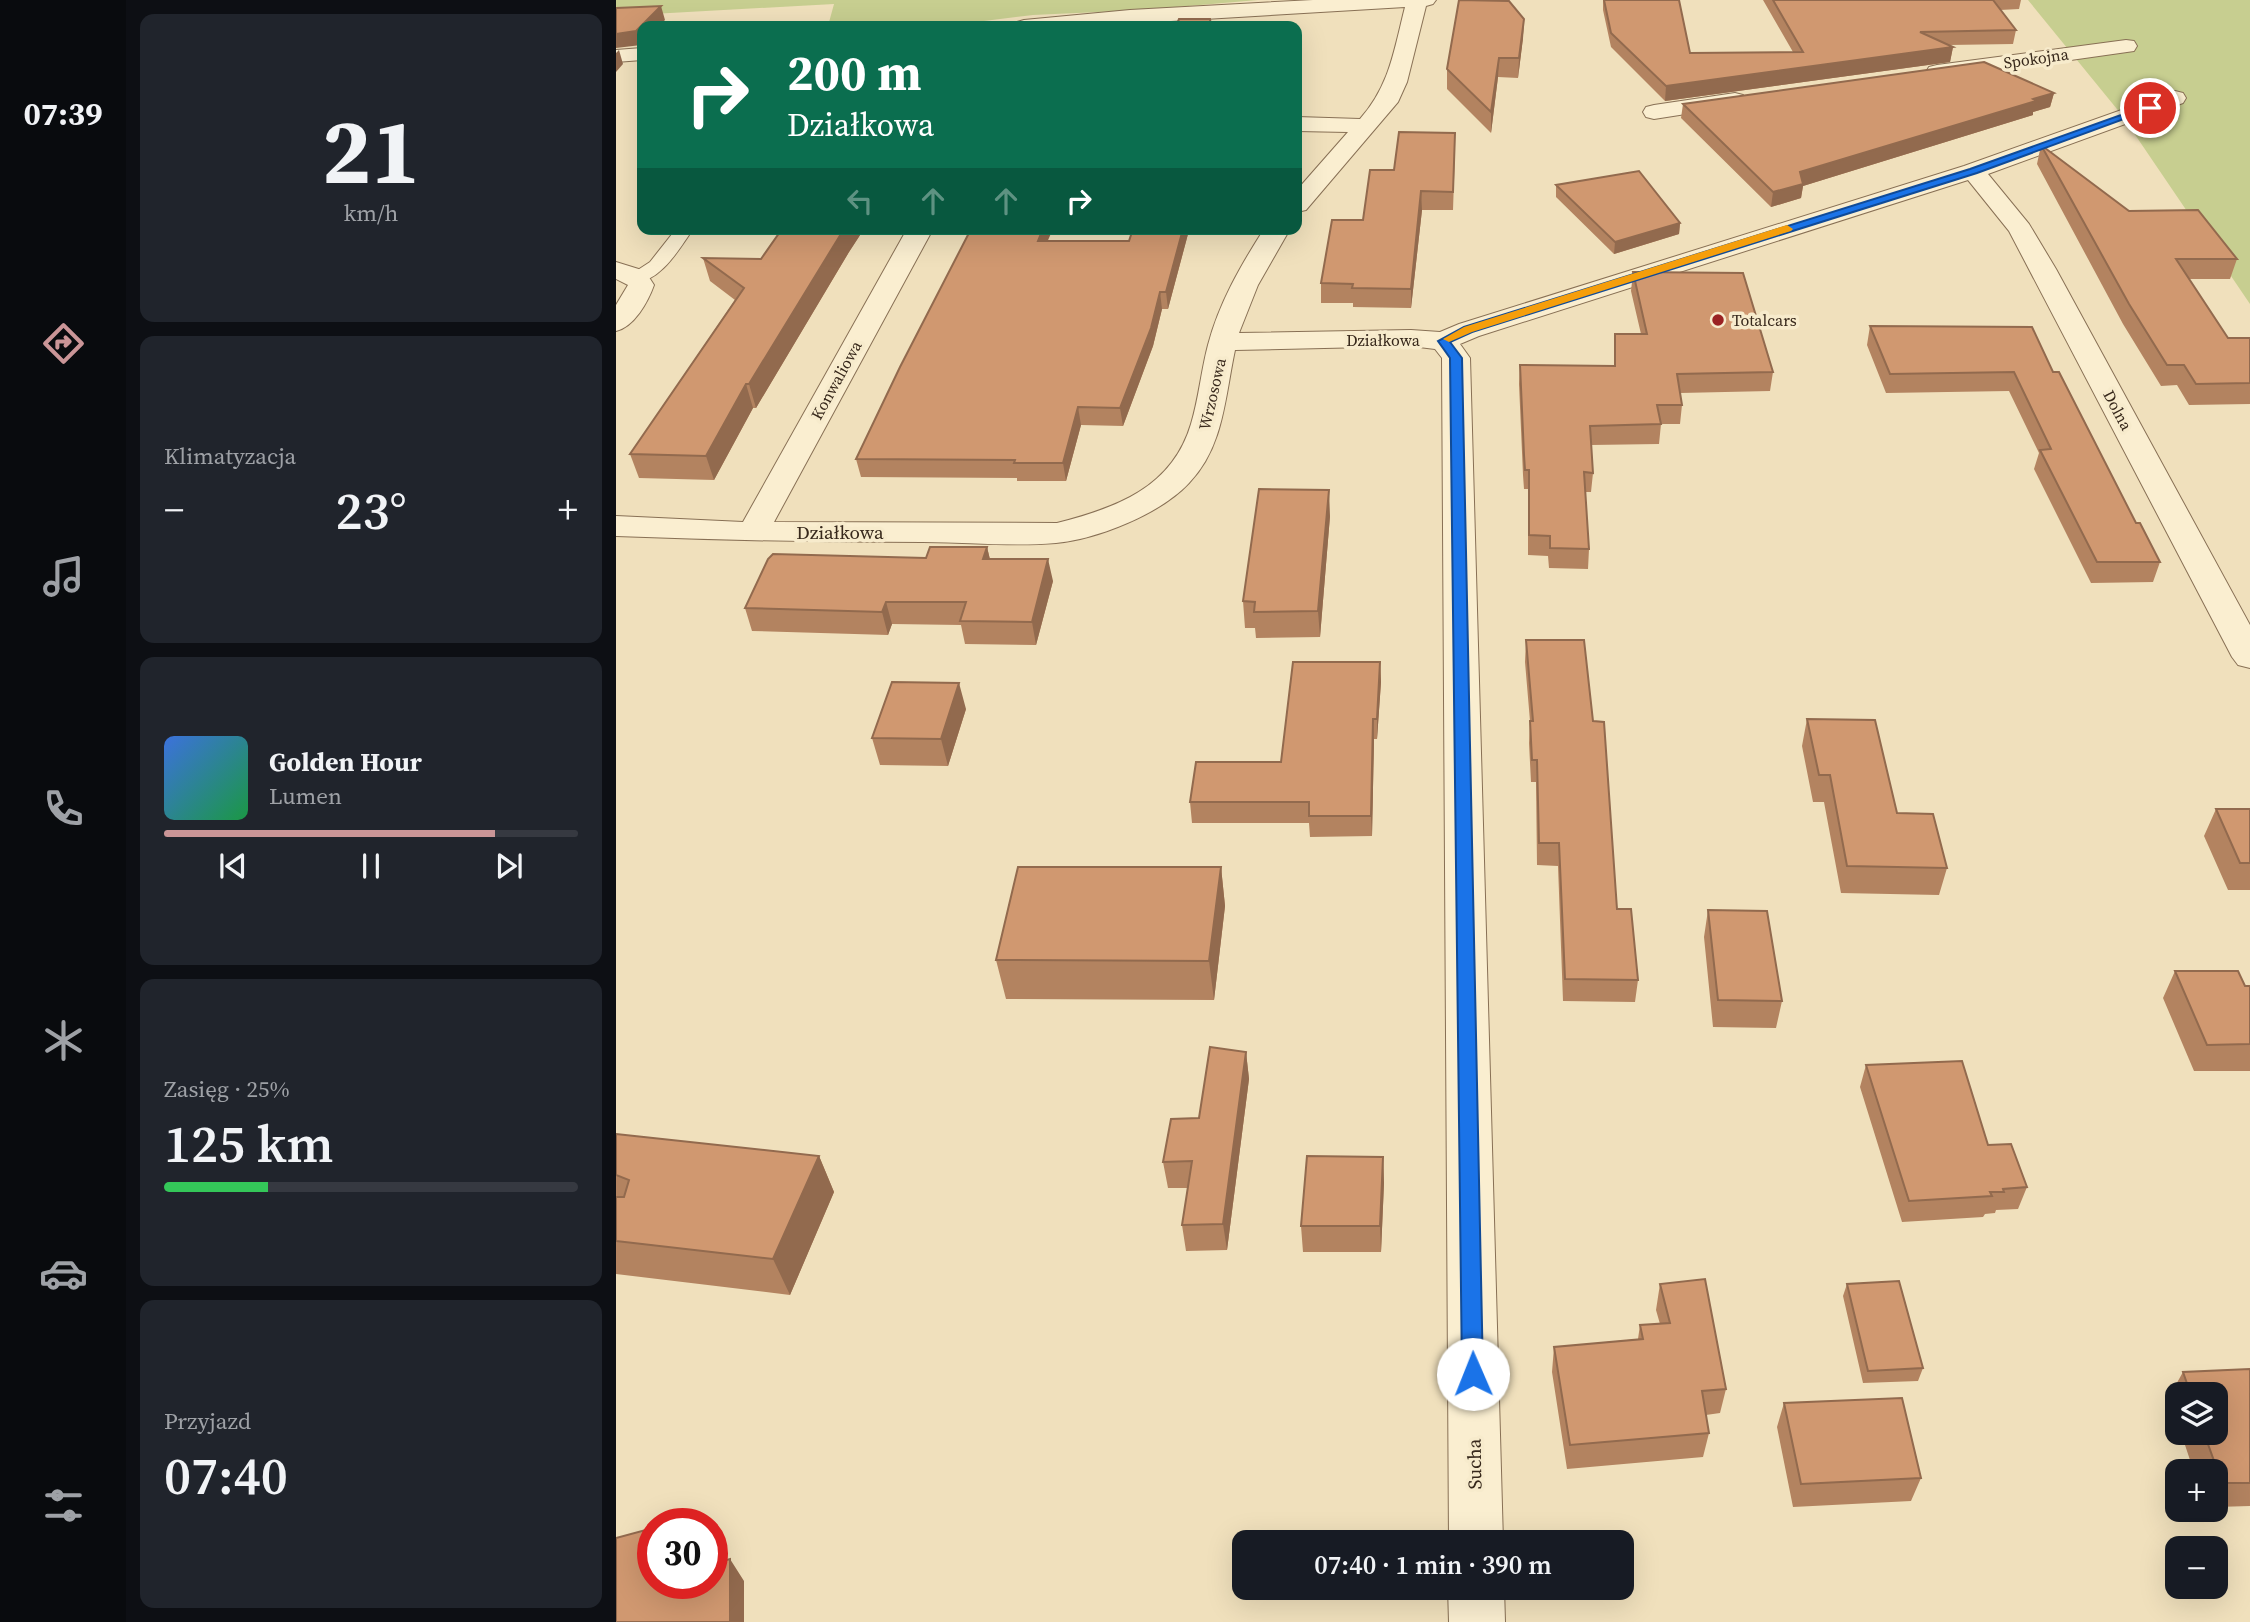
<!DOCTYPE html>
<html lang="pl">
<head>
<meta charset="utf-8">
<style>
  :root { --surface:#171b24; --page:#20242c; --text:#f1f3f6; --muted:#9ea1a6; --line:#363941; --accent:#ca9597 }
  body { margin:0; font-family:"Source Serif 4",serif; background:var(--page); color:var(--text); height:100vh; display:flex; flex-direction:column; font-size:26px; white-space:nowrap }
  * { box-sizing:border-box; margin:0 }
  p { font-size:23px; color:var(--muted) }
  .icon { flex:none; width:38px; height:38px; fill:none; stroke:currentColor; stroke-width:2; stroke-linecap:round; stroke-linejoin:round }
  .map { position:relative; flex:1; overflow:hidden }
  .sheet { display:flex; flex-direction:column; gap:14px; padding:14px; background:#0d0f14; width:490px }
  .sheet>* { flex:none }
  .banner { position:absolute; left:21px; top:21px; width:665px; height:214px; border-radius:14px; box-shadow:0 7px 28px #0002; background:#0b6e4f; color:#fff; overflow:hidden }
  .fabs { position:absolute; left:1549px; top:1382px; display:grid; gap:14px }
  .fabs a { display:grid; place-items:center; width:63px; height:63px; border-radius:14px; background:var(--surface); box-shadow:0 7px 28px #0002; font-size:35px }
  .speed { position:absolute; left:21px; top:1508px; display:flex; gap:14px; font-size:35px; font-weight:700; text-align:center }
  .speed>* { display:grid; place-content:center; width:91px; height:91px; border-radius:50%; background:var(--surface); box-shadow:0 7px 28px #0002; line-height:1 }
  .speed .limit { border:10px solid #d22; background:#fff; color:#111 }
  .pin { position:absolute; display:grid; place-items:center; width:60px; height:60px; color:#fff; margin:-30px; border:4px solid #fff; border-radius:50%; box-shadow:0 2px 7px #0007 }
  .me { position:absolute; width:77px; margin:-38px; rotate:359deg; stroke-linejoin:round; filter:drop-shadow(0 0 5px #0008) }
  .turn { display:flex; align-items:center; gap:24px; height:147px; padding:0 35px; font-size:32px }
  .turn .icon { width:91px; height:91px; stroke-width:2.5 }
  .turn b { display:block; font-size:49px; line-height:60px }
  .lanes { display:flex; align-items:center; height:66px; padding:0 35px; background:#0003; justify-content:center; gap:35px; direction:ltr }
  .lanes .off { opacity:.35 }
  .big { font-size:52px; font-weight:600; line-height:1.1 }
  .sheet .widget { flex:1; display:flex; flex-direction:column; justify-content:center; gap:10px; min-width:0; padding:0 24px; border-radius:14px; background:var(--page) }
  .sheet .dial { align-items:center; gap:0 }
  .dial b { font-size:91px; line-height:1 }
  .song { display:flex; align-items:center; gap:21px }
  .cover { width:84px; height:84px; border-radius:10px; background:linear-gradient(135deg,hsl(220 70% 55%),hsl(140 70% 35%)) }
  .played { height:7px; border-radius:4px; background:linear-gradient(90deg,var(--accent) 80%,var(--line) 80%) }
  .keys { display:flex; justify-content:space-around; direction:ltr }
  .heat { display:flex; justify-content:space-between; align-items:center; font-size:38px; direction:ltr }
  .charge { height:10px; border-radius:5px; background:linear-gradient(90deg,#34c759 25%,var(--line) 0) }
  .trip { position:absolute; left:616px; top:1530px; width:402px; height:70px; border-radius:14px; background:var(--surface); box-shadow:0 7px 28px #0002; font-weight:600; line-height:70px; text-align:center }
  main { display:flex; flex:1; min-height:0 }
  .dock { display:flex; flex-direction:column; width:126px; justify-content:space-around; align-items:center; background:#090b0e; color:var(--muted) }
  .dock .icon { width:49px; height:49px }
  .dock .on { color:var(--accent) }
  .dock b { font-size:32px; color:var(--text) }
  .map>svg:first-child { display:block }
  .green { fill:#c7ce90 }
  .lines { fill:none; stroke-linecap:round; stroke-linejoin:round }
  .lane-casing { stroke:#887055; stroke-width:2 }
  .street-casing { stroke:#887055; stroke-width:2 }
  .lane { fill:#faeed0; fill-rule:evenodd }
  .street { fill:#faeed0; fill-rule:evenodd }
  .wall { fill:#b38360 }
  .shaded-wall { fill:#926a4e }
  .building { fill:#d09870; stroke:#926a4e; stroke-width:2 }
  .route { fill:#1a73e8; stroke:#114b97; stroke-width:2 }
  .slow { fill:#f59e0b }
  .poi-dot { fill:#9a2223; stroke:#f7ebcc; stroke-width:2.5 }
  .labels { text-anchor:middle; stroke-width:7; stroke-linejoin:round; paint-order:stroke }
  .far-street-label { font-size:16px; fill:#37281b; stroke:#f7ebcc }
  .far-poi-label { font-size:16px; fill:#37281b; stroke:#f7ebcc; text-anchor:start }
  .street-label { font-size:19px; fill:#37281b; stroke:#f7ebcc }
</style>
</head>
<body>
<main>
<nav class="dock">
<b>07:39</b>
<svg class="icon on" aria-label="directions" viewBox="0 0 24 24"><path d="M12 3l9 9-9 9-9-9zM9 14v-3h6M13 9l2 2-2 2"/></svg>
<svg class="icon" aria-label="music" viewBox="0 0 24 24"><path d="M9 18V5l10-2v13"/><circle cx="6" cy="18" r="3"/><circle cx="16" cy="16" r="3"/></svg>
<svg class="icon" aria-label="phone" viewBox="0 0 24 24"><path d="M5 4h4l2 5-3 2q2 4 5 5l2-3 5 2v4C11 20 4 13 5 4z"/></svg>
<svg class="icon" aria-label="climate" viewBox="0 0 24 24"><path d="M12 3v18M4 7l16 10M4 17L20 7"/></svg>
<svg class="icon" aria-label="car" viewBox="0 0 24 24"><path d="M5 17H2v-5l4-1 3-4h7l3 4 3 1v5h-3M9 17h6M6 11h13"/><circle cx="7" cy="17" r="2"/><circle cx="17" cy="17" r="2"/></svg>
<svg class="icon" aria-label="filters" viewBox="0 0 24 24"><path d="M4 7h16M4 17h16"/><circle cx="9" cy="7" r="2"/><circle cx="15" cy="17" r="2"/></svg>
</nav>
<section class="sheet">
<div class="widget dial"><b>21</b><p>km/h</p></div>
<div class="widget"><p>Klimatyzacja</p>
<div class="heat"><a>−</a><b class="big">23°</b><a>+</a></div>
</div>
<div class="widget">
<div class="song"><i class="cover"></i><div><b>Golden Hour</b><p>Lumen</p></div></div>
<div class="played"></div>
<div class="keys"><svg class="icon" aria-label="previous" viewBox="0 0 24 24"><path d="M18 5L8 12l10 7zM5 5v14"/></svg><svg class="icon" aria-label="pause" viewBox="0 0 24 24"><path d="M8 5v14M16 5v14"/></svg><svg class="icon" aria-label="next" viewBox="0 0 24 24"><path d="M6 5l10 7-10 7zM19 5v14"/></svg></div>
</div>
<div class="widget"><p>Zasięg · 25%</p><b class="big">125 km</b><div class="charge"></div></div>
<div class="widget"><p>Przyjazd</p><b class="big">07:40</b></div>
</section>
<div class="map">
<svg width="1634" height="1622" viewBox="0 0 1634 1622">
  <rect width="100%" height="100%" fill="#f0e0bc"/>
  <path class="green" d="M0,0H642L526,10L417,15L328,26H212L218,4L0,16Z
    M1412,0H1634V304L1505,114Z"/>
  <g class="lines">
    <g class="lane-casing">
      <path id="lane" d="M60,229H77C64,248 41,288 14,281L11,277L34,262Z"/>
    </g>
    <g class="street-casing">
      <path id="street" d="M697,0H820L817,4L810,6L791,82L782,102L690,210L681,212V190L732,132L681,131V117L744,119C774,85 778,50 789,7L471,26H398L401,22L408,20L514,10Z
        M1510,40L1518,41L1521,46L1518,51L1321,79L1313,77L1310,72L1313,67L1321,65Z
        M26,48V60L0,62V50Z
        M1559,91L1567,93L1570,98L1567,103L1372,174L1413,224L1440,269L1634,625V668L1622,665L1616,657L1393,231L1352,180L863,336L844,344L854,358L887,1542H833L826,358L819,349L795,346L619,350C609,396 608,447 573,483C544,514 482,539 440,543C396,547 351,542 307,542C205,542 103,540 0,536V516L127,522L291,229H317L158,522L441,523C500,508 556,488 575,424C583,398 585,371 592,345C603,303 625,265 648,229H674L642,285L623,333L795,330L824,332L843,324L1348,166Z
        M1119,93L1127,95L1130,100L1127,105L1038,119L1030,117L1027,112L1030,107L1038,105Z
        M0,262L29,271L38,285C32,302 18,327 0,331V305L12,285L0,279Z
        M832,1587H888L889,1622H833Z"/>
    </g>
    <use href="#lane" class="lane"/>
    <use href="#street" class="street"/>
  </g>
  <path class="wall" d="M987,0H1063L1074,53L1177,52L1147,0H1405L1403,9L1384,10L1400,30L1397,44L1333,45L1337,47L1334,62L1049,101L995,47L987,10Z
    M908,19L907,38L902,78L882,77L875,133L831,89V69Z
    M1438,93L1434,107L1417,112V115L1187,186L1185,198L1155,207L1065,118L1067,104Z
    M1425,145L1513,211L1621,259L1614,279H1573L1612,338H1634V404L1573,405L1561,385L1545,386L1507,324L1421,164Z
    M839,151L837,210H806L795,308L737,307V303H705V283L747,220L778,170Z
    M940,185L1064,223L1063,234L998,254L940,197Z
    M166,229H248L233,252L140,408H137L98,480L23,478L14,454L119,300L94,281L87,258L145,259Z
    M517,229H572V234L552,309H546L537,346L507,426L465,425L450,481H401V478L245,477L240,459L432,241H513Z
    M1017,272L1157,372L1154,391L1064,393L1066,405L1064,424H1045L1043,444L975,445L977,473L975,492H969L973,549L972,569L933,568L932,556L912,555V489H908L907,475L903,384L904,365L998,366L999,334H1025L1015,291Z
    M1254,326L1437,372L1520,523L1544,562L1537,582L1475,583L1418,469L1423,453L1393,391L1270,393L1251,345Z
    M714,516L704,637L640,638L639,628H629L627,601Z
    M371,547L374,559L437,581L420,645L349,644L345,625L276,624L272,635L136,631L129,608L310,558Z
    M910,640L977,721L1001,909L1022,980L1019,1002L947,1001L942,866L921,865L920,782H915L913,743L914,721L909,662Z
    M764,662L765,682L761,739H758L756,836L694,837L693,823H576L574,802L665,762Z
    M350,709L332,766L264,765L256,738Z
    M1191,719L1331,868L1323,895L1225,893L1208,802H1197L1186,746Z
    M1600,809H1634V890H1612L1588,836Z
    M605,867L609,906L598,1000L390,999L380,960Z
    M1092,910L1166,1001L1160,1028L1097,1027L1088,937Z
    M1559,971L1634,986V1071H1578L1547,998Z
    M630,1052L633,1079L611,1250L570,1251L566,1225L572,1188H552L547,1162L583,1118Z
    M1250,1065L1372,1145L1411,1187L1402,1209L1380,1210L1379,1213L1369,1214L1367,1217L1286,1222L1244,1087Z
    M0,1134L203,1156L218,1192L174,1295L0,1274Z
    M767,1157L768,1183L765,1252H687L685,1226Z
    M1044,1284L1110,1389L1104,1413L1090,1415L1093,1433L1087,1457L951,1469L936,1372L938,1347L1022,1339L1024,1325L1044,1324L1040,1310Z
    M1231,1284L1307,1368L1302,1381L1247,1383L1227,1296Z
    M1634,1369V1506L1600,1507V1472H1578L1565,1433H1600V1395H1561V1422L1553,1397L1567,1372Z
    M1168,1403L1305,1478L1295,1501L1177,1507L1161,1427Z"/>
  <path class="shaded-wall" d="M45,6L49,20L43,26H26V44L25,45L0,48V34Z
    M908,19L907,38L902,78L903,58Z
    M1337,47L1334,62L1049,101L1050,86Z
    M3,50L7,64L0,72V53Z
    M883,58L882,77L875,133V112Z
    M1438,93L1434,107L1417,112V115L1187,186L1185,198L1155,207L1157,192L1184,172Z
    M805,191L806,210L795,308V289Z
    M1064,223L1063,234L998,254L999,242Z
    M228,229H248L233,252L140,408L133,384Z
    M427,229H437L424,258L422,241Z
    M567,229H572V234L552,309L550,292Z
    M544,292L546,309L537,346L507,426L504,408Z
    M130,384L137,408L98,480L90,456Z
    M462,407L465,425L450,481L447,463Z
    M713,490L714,516L704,637L702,611Z
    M371,547L376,569L367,559Z
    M432,559L437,581L420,645L416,622Z
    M270,602L276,624L272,635L266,612Z
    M764,662L765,682L761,739V719Z
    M343,683L350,709L332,766L325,739Z
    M757,719L758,739L756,836L755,816Z
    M605,867L609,906L598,1000L593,961Z
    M630,1052L633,1079L611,1250L607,1224Z
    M203,1156L218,1192L174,1295L157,1259Z
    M767,1157L768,1183L765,1252L764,1226Z
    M114,1559L128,1581V1622H114Z"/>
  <path class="building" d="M843,0L893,1L908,19L903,58H883L875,112L831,69Z
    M988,0H1063L1074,53L1187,52L1157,0H1377L1400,30L1304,32L1337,47L1050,86L995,33Z
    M45,6L20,31L0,34V8Z
    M563,19H594L595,26H560Z
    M1368,62L1438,93L1417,99L1420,101L1184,172L1187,184L1157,192L1067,104Z
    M783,132L839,133L837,192L805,191L795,289L736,288L737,284L705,283L716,220H747L754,170H778Z
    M1425,145L1513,211L1582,210L1621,259H1560L1612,338H1634V383L1580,384L1568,365H1551L1513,304Z
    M1023,171L1064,223L999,242L940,185Z
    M166,229H228L133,384H130L90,456L14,454L128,288L87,258L145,259Z
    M355,229H427L422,241H513L517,229H567L550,292H544L535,328L504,408L462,407L447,463H398L399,460L240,459L284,367Z
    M1017,272L1127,273L1157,372L1061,374L1066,405H1041L1045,424L974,426L977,473L968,472L973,549L934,548V536L913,535V470H909L908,455L904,365L999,366V334H1031Z
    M1254,326L1416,327L1437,372H1443L1520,523H1524L1544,562H1481L1424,450L1435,449L1398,372L1274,374Z
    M643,489L713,490L702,611L638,612L639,602L627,601Z
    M314,547H371L367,559H432L416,622L344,621L350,602H270L266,612L129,608L152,559L157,554L310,558Z
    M910,640H968L977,721L988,722L1001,909H1015L1022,980L949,979L943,843H923L921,760H916L914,721H917Z
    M677,662H764L761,719H757L755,816H693V802H574L580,762H665Z
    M276,682L343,683L325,739L256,738Z
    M1191,719L1259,720L1281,813L1317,814L1331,868L1231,866L1214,775H1203Z
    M1600,809H1634V863H1624Z
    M402,867H605L593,961L380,960Z
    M1092,910L1151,911L1166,1001L1102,1000Z
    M1559,971H1622L1629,986H1634V1044L1591,1045Z
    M594,1047L630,1052L607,1224L566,1225L576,1161L547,1162L555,1119L583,1118Z
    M1346,1061L1372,1145L1395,1144L1411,1187L1387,1189L1388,1192H1374L1376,1196L1293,1201L1250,1065Z
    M0,1134L203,1156L157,1259L0,1241V1197H8L13,1180L0,1175Z
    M691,1156L767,1157L764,1226H685Z
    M1089,1279L1110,1389L1086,1391L1093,1433L954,1445L938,1347L1027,1339L1024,1325L1054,1323L1044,1284Z
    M1283,1281L1307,1368L1252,1371L1231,1284Z
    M1634,1369V1483H1606L1588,1433H1600V1395H1575L1567,1372Z
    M1286,1398L1305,1478L1185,1484L1168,1403Z
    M37,1528V1584H96V1564L114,1559V1622H0V1538Z"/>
  <path class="route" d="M1530,106L1538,108L1361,173L856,332L834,342L846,358L867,1374L864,1381L857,1384L849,1381L846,1374L834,358L822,341L848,327L1354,169Z"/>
  <path class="slow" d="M1171,225L1177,229L1175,231L856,332L833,342L827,339L848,327Z"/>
  <circle class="poi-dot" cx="1102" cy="320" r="7"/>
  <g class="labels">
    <g class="far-street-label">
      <text transform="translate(1420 58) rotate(-8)" y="6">Spokojna</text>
      <text x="767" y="346">Działkowa</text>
      <text transform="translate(220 380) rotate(-61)" y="6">Konwaliowa</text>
      <text transform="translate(596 394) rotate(-77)" y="6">Wrzosowa</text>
      <text transform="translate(1502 410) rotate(62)" y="6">Dolna</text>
    </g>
    <g class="far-poi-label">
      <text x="1116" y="326">Totalcars</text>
    </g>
    <g class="street-label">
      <text x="224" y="539">Działkowa</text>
      <text transform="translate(858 1464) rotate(-91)" y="7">Sucha</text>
    </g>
  </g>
</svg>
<div class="fabs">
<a><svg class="icon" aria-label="layers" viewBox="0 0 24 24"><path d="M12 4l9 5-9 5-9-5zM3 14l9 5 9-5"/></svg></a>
<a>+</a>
<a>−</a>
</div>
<div class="speed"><div class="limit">30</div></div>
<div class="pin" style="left:1534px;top:108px;background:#d93025"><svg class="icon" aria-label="arrive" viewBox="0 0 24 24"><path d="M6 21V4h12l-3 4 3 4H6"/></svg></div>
<svg class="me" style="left:857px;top:1374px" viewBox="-20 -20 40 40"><circle r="19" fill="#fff"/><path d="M0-13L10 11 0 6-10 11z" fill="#1a73e8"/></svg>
<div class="trip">07:40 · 1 min · 390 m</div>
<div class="banner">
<div class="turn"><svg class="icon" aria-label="right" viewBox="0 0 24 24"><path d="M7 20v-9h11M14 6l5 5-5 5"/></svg><div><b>200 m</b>Działkowa</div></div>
<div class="lanes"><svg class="icon off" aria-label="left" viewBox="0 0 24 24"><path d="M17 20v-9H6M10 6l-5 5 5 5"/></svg><svg class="icon off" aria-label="ahead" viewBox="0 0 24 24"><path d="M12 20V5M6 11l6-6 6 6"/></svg><svg class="icon off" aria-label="ahead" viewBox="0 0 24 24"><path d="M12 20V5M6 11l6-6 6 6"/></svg><svg class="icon" aria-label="right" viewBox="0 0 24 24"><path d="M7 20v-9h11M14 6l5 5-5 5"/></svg></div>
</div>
</div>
</main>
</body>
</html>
